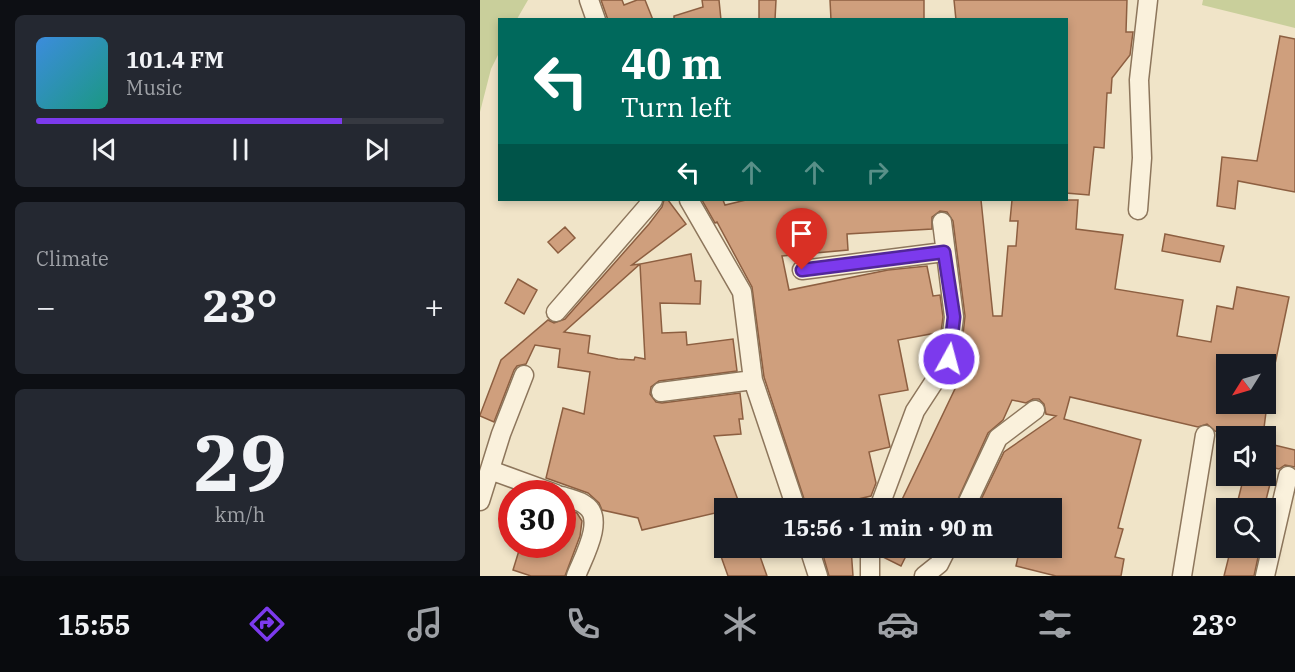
<!DOCTYPE html>
<html lang="en">
<head>
<meta charset="utf-8">
<style>
  :root { --surface:#171b24; --page:#242831; --text:#f1f3f6; --muted:#9ea1a6; --line:#363941; --accent:#7c3aed }
  body { margin:0; font-family:"IBM Plex Serif",serif; background:var(--page); color:var(--text); height:100vh; display:flex; flex-direction:column; font-size:22px; white-space:nowrap }
  * { box-sizing:border-box; margin:0 }
  p { font-size:20px; color:var(--muted) }
  .icon { flex:none; width:33px; height:33px; fill:none; stroke:currentColor; stroke-width:2; stroke-linecap:round; stroke-linejoin:round }
  .map { position:relative; flex:1; overflow:hidden }
  .drawer { display:flex; flex-direction:column; gap:15px; padding:15px; background:#0d0f14; width:480px }
  .drawer>* { flex:none }
  .top-card { position:absolute; left:18px; top:18px; width:570px; height:183px; border-radius:0px; box-shadow:0 3px 9px #0003; background:#00695c; color:#fff; overflow:hidden }
  .needle { width:39px; rotate:233deg }
  .tools { position:absolute; left:736px; top:354px; display:grid; gap:12px }
  .tools a { display:grid; place-items:center; width:60px; height:60px; border-radius:0px; background:var(--surface); box-shadow:0 3px 9px #0003; font-size:30px }
  .speed { position:absolute; left:18px; top:480px; display:flex; gap:12px; font-size:30px; font-weight:700; text-align:center }
  .speed>* { display:grid; place-content:center; width:78px; height:78px; border-radius:50%; background:var(--surface); box-shadow:0 3px 9px #0003; line-height:1 }
  .speed .limit { border:9px solid #d22; background:#fff; color:#111 }
  .pin { position:absolute; display:grid; place-items:center; width:51px; height:51px; color:#fff; margin:-62px -26px; border-radius:50% 50% 50% 0; rotate:-45deg; box-shadow:0 0 6px #0007 }
  .pin .icon { rotate:45deg }
  .me { position:absolute; width:66px; margin:-33px; rotate:7deg; stroke-linejoin:round; filter:drop-shadow(0 0 4px #0008) }
  .turn { display:flex; align-items:center; gap:21px; height:126px; padding:0 24px; font-size:27px }
  .turn .icon { width:78px; height:78px; stroke-width:2.5 }
  .turn b { display:block; font-size:42px; line-height:51px }
  .lanes { display:flex; align-items:center; height:57px; padding:0 24px; background:#0003; justify-content:center; gap:30px; direction:ltr }
  .lanes .off { opacity:.35 }
  .big { font-size:45px; font-weight:800; line-height:1.1 }
  .drawer .tile { flex:1; display:flex; flex-direction:column; justify-content:center; gap:9px; min-width:0; padding:0 21px; border-radius:9px; background:var(--page) }
  .drawer .dial { align-items:center; gap:0 }
  .dial b { font-size:78px; line-height:1 }
  .song { display:flex; align-items:center; gap:18px }
  .cover { width:72px; height:72px; border-radius:9px; background:linear-gradient(135deg,hsl(210 70% 55%),hsl(170 70% 35%)) }
  .played { height:6px; border-radius:3px; background:linear-gradient(90deg,var(--accent) 75%,var(--line) 75%) }
  .keys { display:flex; justify-content:space-around; direction:ltr }
  .heat { display:flex; justify-content:space-between; align-items:center; font-size:33px; direction:ltr }
  .trip { position:absolute; left:234px; top:498px; width:348px; height:60px; border-radius:0px; background:var(--surface); box-shadow:0 3px 9px #0003; font-weight:800; line-height:60px; text-align:center }
  .tabs { display:flex; height:96px; justify-content:space-around; align-items:center; background:#090b0e; color:var(--muted) }
  .tabs .icon { width:42px; height:42px }
  .tabs .on { color:var(--accent) }
  .tabs b { font-size:27px; color:var(--text) }
  main { display:flex; flex:1; min-height:0 }
  .map>svg:first-child { display:block }
  .green { fill:#c9cf9b }
  .building { fill:#cf9f7d; stroke:#8d5f41; stroke-width:1.5 }
  .lines { fill:none; stroke-linecap:round; stroke-linejoin:round }
  .minor-casing { stroke:#8d765c; stroke-width:21 }
  .minor { stroke:#faf1dc; stroke-width:18 }
  .route-casing { stroke:#51269a; stroke-width:15 }
  .route { stroke:#7c3aed; stroke-width:10 }
</style>
</head>
<body>
<main>
<section class="drawer">
<div class="tile">
<div class="song"><i class="cover"></i><div><b>101.4 FM</b><p>Music</p></div></div>
<div class="played"></div>
<div class="keys"><svg class="icon" aria-label="previous" viewBox="0 0 24 24"><path d="M18 5L8 12l10 7zM5 5v14"/></svg><svg class="icon" aria-label="pause" viewBox="0 0 24 24"><path d="M8 5v14M16 5v14"/></svg><svg class="icon" aria-label="next" viewBox="0 0 24 24"><path d="M6 5l10 7-10 7zM19 5v14"/></svg></div>
</div>
<div class="tile"><p>Climate</p>
<div class="heat"><a>−</a><b class="big">23°</b><a>+</a></div>
</div>
<div class="tile dial"><b>29</b><p>km/h</p></div>
</section>
<div class="map">
<svg width="815" height="576" viewBox="0 0 815 576">
  <rect width="100%" height="100%" fill="#f0e4c8"/>
  <path class="green" d="M0,0H48L37,19L20,20L19,53L11,69L0,112Z
    M723,0H815V28L722,5Z"/>
  <path class="building" d="M121,0H142L144,5L157,0H165L173,20H128Z
    M222,0H239L241,20H194V16L223,7Z
    M279,0H296L295,20H279Z
    M350,0H444V20H351Z
    M474,0H647L646,32H653L650,55L632,78L631,93H627L624,148L614,147L609,195L586,193V20H476Z
    M800,36L815,39V192L758,181L755,209L737,206L742,157L777,161Z
    M184,200H188L206,224L152,265L160,264L84,332L110,336L108,353L138,359L154,360L155,357L165,359L160,264L211,254L215,281H221L220,304L180,303L182,333L206,332L207,345L253,339L257,371L179,381L171,387L170,394L176,402L182,403L260,393L263,419H259L261,434L234,436L261,508H244V511L162,530L158,518L122,510L119,503L108,493L66,478L83,408L104,414L110,372L78,367L80,349L55,345L46,364L37,366L34,370L14,422L0,416V415L21,360L68,320L74,323L85,319L169,224L182,207Z
    M222,200H243L245,205L266,200H501L513,316H522L528,246H536L538,221H530L532,200H598L596,229L643,235L635,289L703,300L697,336L731,342L737,306L753,309L757,287L809,297L795,364H747V404H787L783,436H760L735,431L727,424L718,427L590,397L584,419L661,440L638,528L643,529L635,557L644,559L641,576H576L536,566L540,548H572V508H497L524,452L576,416L566,414L564,404L559,399H553L546,403L532,400L523,420L508,433L474,508H418L483,372L482,344L485,316L473,221L467,212L460,211L452,217V229L367,234L368,250L302,256L309,290L408,270L447,266L453,296L460,295L463,317L461,332L418,340L428,390L399,395L410,447L389,452L396,483L391,496L365,502L366,508H327L284,377L272,287L237,222L235,223Z
    M85,227L95,238L78,253L68,242Z
    M685,234L744,246L740,262L682,251Z
    M38,279L57,290L44,314L25,303Z
    M786,443L815,450V467L805,465L799,469L786,466Z
    M764,476H792L784,508H756Z
    M82,508L97,513L102,521L100,536L85,576H51L33,570L41,544H82Z
    M238,548H277L287,576H248Z
    M341,548H371L373,576H349Z
    M401,548H430L421,566L401,556Z
    M751,548H780L774,576H744Z"/>
  <g class="lines">
    <g class="minor-casing">
      <path id="minor" d="M109,0L116,20
        M209,200L262,292L273,380L316,508
        M658,210L662,158L659,80L668,0
        M322,270L464,252
        M76,312L173,200
        M181,392L273,380
        M10,470L76,494
        M82,496C90,499 99,500 105,505C126,518 103,558 96,576
        M0,501L21,434L44,375
        M399,508L435,411L469,359L474,317L462,222
        M485,508L518,438L555,410
        M329,548L338,576
        M390,548V576
        M444,576L459,564L467,548
        M702,576L725,435
        M785,576L808,476"/>
    </g>
    <use href="#minor" class="minor"/>
  </g>
  <g class="lines">
    <g class="route-casing">
      <path id="route" d="M322,270L464,252L474,317L469,359"/>
    </g>
    <use href="#route" class="route"/>
  </g>
</svg>
<div class="tools">
<a><svg class="needle" viewBox="-14 -14 28 28"><path d="M0-13l5 13h-10z" fill="#e53935"/><path d="M0 13l5-13h-10z" fill="#9ea1a6"/></svg></a>
<a><svg class="icon" aria-label="sound" viewBox="0 0 24 24"><path d="M4 9h4l5-4v14l-5-4H4zM17 9q2 3 0 6"/></svg></a>
<a><svg class="icon" aria-label="search" viewBox="0 0 24 24"><circle cx="10" cy="10" r="6"/><path d="M15 15l6 6"/></svg></a>
</div>
<div class="speed"><div class="limit">30</div></div>
<div class="pin" style="left:322px;top:270px;background:#d93025"><svg class="icon" aria-label="arrive" viewBox="0 0 24 24"><path d="M6 21V4h12l-3 4 3 4H6"/></svg></div>
<svg class="me" style="left:469px;top:359px" viewBox="-20 -20 40 40"><circle r="17" fill="#7c3aed" stroke="#fff" stroke-width="3"/><path d="M0-11L8 9 0 5-8 9z" fill="#fff"/></svg>
<div class="trip">15:56 · 1 min · 90 m</div>
<div class="top-card">
<div class="turn"><svg class="icon" aria-label="left" viewBox="0 0 24 24"><path d="M17 20v-9H6M10 6l-5 5 5 5"/></svg><div><b>40 m</b>Turn left</div></div>
<div class="lanes"><svg class="icon" aria-label="left" viewBox="0 0 24 24"><path d="M17 20v-9H6M10 6l-5 5 5 5"/></svg><svg class="icon off" aria-label="ahead" viewBox="0 0 24 24"><path d="M12 20V5M6 11l6-6 6 6"/></svg><svg class="icon off" aria-label="ahead" viewBox="0 0 24 24"><path d="M12 20V5M6 11l6-6 6 6"/></svg><svg class="icon off" aria-label="right" viewBox="0 0 24 24"><path d="M7 20v-9h11M14 6l5 5-5 5"/></svg></div>
</div>
</div>
</main>
<nav class="tabs">
<b>15:55</b>
<svg class="icon on" aria-label="directions" viewBox="0 0 24 24"><path d="M12 3l9 9-9 9-9-9zM9 14v-3h6M13 9l2 2-2 2"/></svg>
<svg class="icon" aria-label="music" viewBox="0 0 24 24"><path d="M9 18V5l10-2v13"/><circle cx="6" cy="18" r="3"/><circle cx="16" cy="16" r="3"/></svg>
<svg class="icon" aria-label="phone" viewBox="0 0 24 24"><path d="M5 4h4l2 5-3 2q2 4 5 5l2-3 5 2v4C11 20 4 13 5 4z"/></svg>
<svg class="icon" aria-label="climate" viewBox="0 0 24 24"><path d="M12 3v18M4 7l16 10M4 17L20 7"/></svg>
<svg class="icon" aria-label="car" viewBox="0 0 24 24"><path d="M5 17H2v-5l4-1 3-4h7l3 4 3 1v5h-3M9 17h6M6 11h13"/><circle cx="7" cy="17" r="2"/><circle cx="17" cy="17" r="2"/></svg>
<svg class="icon" aria-label="filters" viewBox="0 0 24 24"><path d="M4 7h16M4 17h16"/><circle cx="9" cy="7" r="2"/><circle cx="15" cy="17" r="2"/></svg>
<b>23°</b>
</nav>
</body>
</html>
